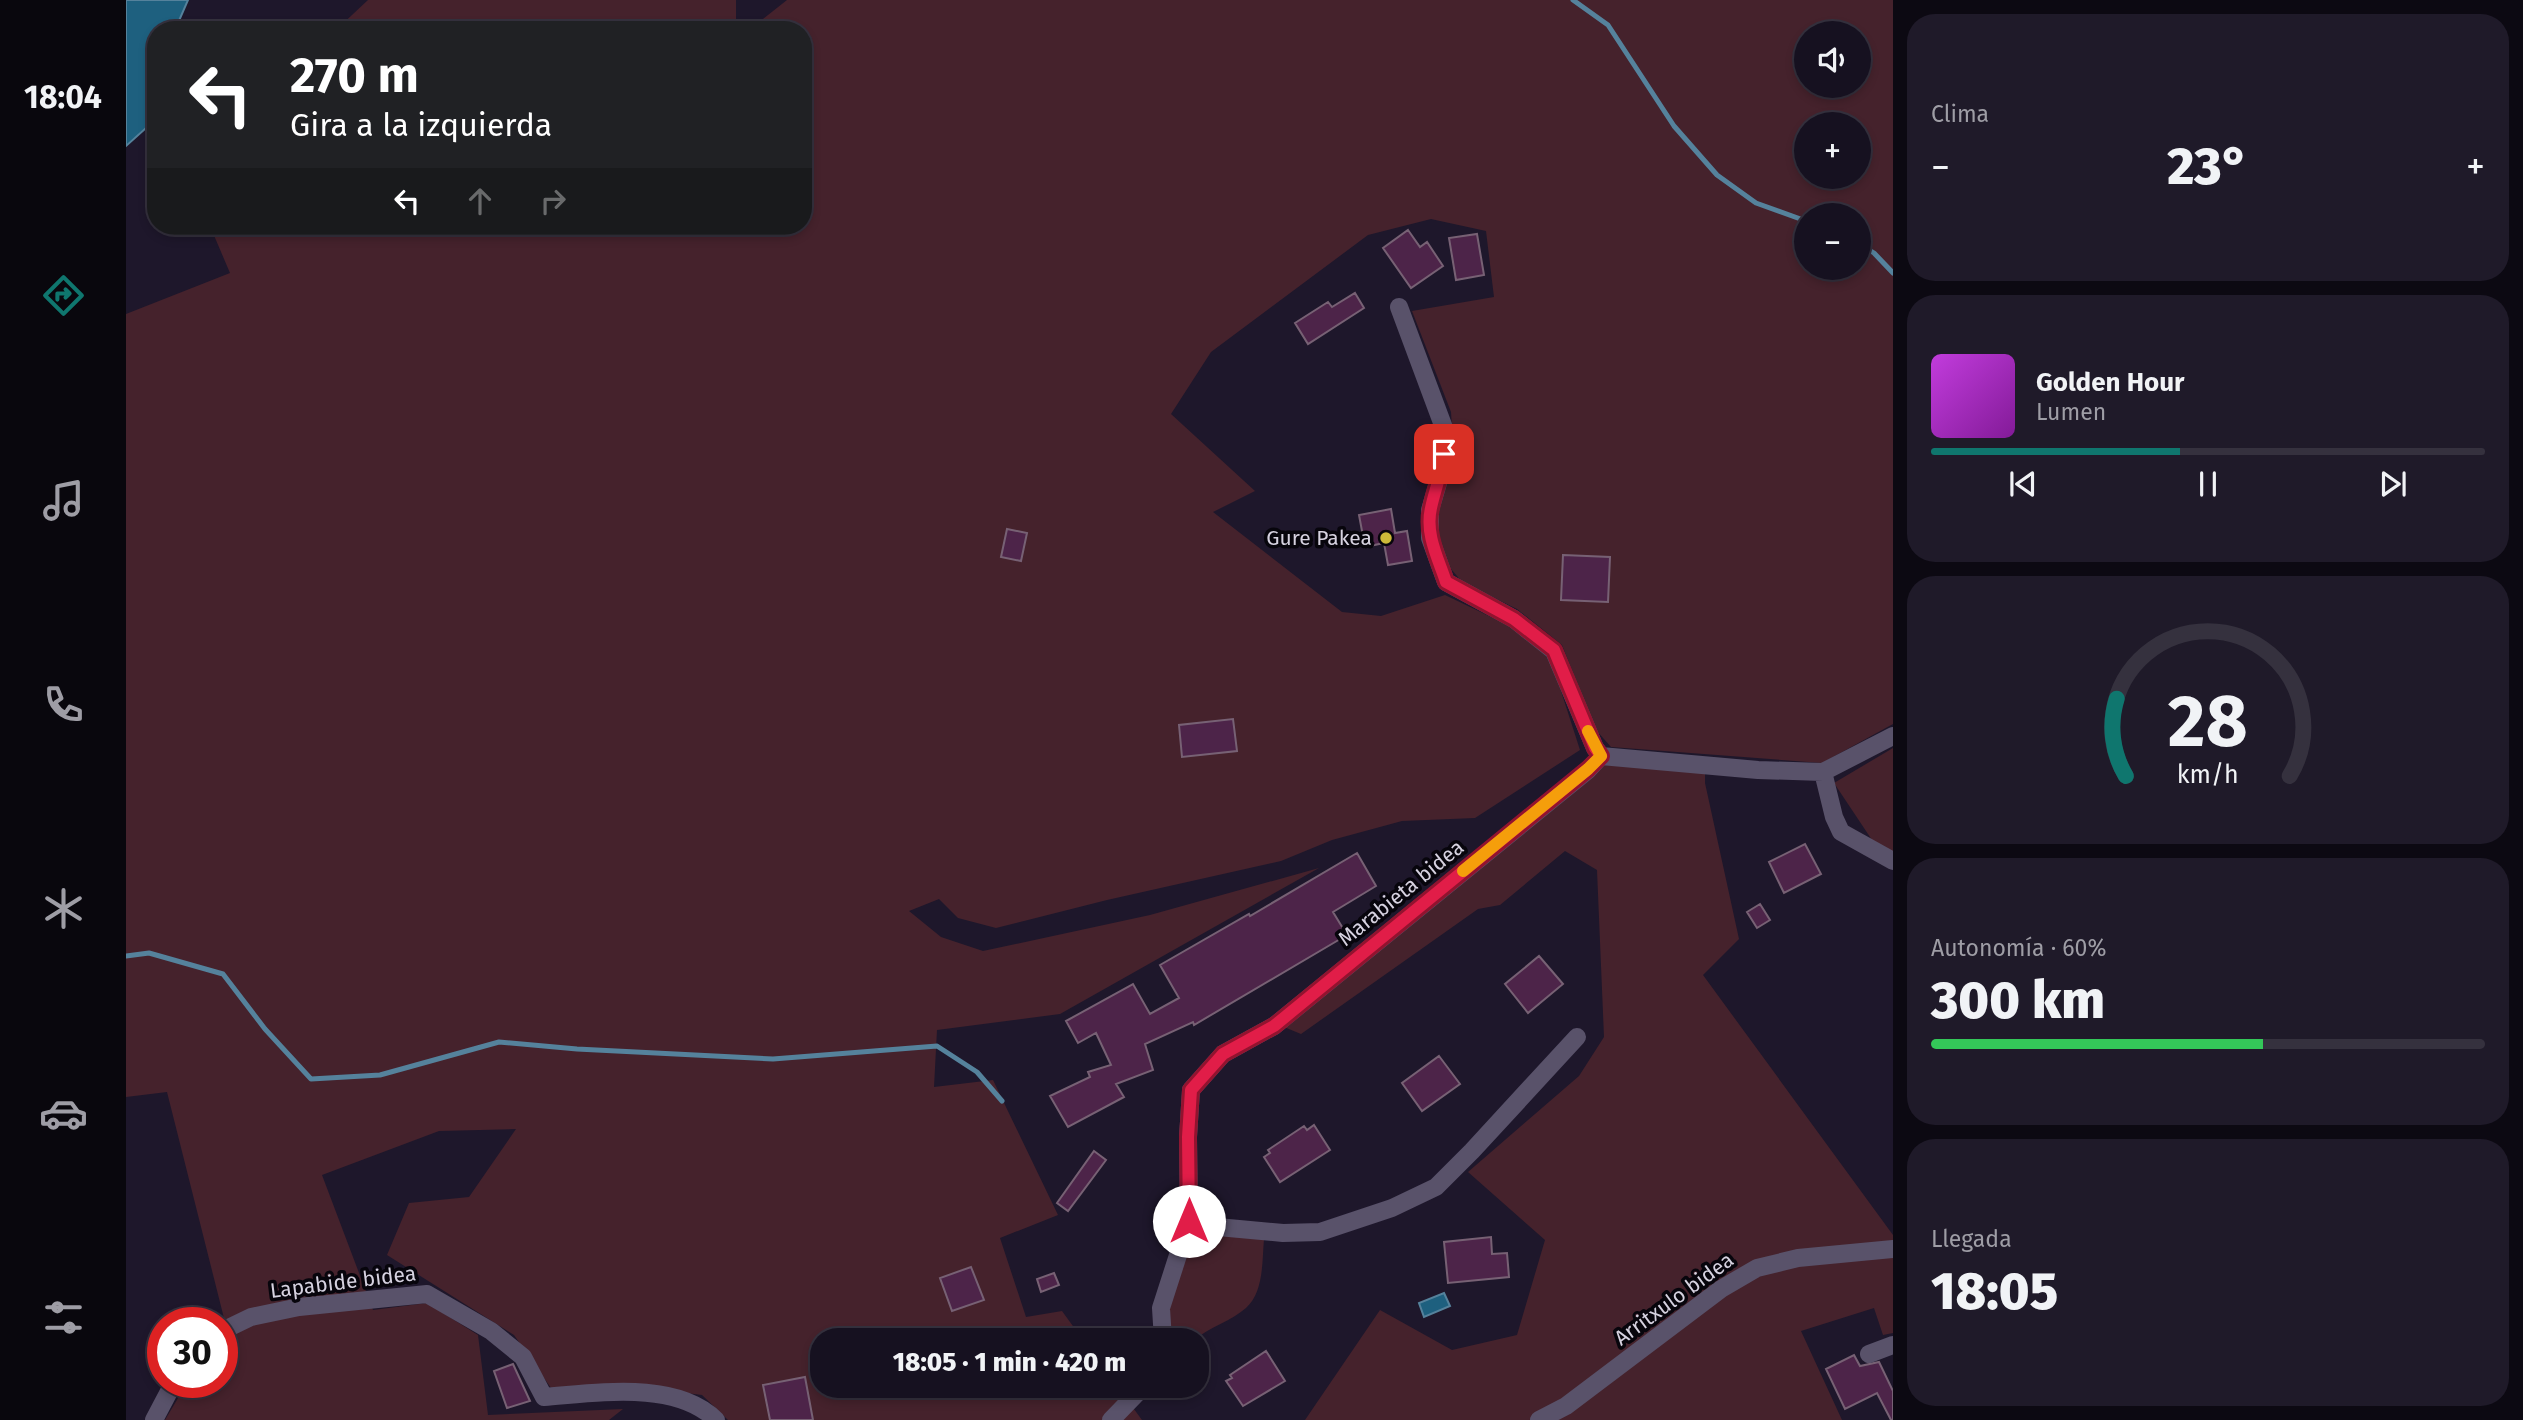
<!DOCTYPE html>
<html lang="es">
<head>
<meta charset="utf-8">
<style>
  :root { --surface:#161120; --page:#1f1a29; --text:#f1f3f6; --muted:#9e9da5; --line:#35313e; --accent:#0f766e }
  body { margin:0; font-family:"Fira Sans",sans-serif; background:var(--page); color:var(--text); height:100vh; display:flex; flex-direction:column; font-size:26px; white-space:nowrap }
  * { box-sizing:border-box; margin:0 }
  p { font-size:23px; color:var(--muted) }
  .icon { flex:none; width:38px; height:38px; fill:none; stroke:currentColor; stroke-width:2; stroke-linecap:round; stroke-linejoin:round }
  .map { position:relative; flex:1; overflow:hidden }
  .side { display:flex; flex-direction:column; gap:14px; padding:14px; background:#0c0912; width:630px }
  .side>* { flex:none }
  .top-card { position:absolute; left:21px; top:21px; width:665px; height:214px; border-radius:28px; box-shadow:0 4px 10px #0003,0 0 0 2px var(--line); background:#202124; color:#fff; overflow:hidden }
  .controls { position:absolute; left:1668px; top:21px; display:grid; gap:14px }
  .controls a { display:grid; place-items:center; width:77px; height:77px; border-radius:50%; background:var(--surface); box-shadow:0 4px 10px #0003,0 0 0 2px var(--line); font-size:35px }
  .speed { position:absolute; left:21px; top:1307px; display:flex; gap:14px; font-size:35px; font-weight:700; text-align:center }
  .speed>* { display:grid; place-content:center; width:91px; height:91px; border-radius:50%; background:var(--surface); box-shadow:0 4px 10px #0003,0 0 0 2px var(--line); line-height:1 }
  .speed .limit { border:10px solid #d22; background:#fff; color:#111 }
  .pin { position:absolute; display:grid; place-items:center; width:60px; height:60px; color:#fff; margin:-30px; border-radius:14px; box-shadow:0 4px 10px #0006 }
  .me { position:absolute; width:77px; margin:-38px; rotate:0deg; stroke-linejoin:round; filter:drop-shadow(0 0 5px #0008) }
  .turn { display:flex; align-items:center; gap:24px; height:147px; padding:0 28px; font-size:32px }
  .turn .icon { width:91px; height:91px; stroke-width:2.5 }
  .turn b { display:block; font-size:49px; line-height:60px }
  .lanes { display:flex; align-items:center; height:66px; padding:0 28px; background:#0003; justify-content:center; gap:35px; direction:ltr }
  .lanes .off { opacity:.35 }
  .big { font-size:52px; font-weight:800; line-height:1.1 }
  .side .tile { flex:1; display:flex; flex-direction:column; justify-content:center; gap:10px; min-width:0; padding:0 24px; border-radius:28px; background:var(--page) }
  .side .dial { align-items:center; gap:0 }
  .dial svg { height:182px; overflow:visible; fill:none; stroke:var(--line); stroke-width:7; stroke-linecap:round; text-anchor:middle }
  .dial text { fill:var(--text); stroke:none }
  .song { display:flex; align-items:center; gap:21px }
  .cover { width:84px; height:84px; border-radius:10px; background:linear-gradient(135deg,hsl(290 70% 55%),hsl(290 70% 35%)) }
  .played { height:7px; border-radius:4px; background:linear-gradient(90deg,var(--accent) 45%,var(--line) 45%) }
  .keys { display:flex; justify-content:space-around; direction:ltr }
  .heat { display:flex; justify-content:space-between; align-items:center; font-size:38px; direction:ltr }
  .charge { height:10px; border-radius:5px; background:linear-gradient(90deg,#34c759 60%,var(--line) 0) }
  .trip { position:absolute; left:684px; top:1328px; width:399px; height:70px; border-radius:28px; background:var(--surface); box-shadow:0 4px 10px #0003,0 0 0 2px var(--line); font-weight:800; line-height:70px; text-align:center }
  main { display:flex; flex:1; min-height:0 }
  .tabs { display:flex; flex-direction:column; width:126px; justify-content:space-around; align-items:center; background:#09070d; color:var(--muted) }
  .tabs .icon { width:49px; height:49px }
  .tabs .on { color:var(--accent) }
  .tabs b { font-size:32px; color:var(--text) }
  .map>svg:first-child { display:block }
  .green { fill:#45222c; fill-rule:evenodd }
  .water { fill:#1e607f; stroke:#55829c; stroke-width:2 }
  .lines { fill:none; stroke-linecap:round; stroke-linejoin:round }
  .stream { stroke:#55829c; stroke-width:5 }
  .building { fill:#4d2449; stroke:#776174; stroke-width:2 }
  .minor { stroke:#59526a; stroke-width:18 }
  .route-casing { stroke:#92132f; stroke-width:18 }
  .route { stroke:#e11d48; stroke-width:12 }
  .slow { stroke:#f59e0b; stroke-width:12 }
  .poi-dot { fill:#ccb939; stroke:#07050c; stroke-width:2.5 }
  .labels { text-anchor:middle; stroke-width:7; stroke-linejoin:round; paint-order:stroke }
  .poi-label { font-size:21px; fill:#d6d2e0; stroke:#07050c; text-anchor:end }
  .street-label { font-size:21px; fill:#d6d2e0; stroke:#07050c }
</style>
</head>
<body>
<main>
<nav class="tabs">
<b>18:04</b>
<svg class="icon on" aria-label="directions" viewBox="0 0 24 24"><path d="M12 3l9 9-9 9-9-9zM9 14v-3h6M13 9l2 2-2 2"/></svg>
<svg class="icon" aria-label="music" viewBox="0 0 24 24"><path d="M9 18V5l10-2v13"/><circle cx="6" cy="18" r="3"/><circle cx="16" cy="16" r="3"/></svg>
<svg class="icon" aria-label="phone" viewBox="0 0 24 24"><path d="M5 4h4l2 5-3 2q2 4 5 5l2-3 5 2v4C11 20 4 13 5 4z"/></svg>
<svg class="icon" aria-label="climate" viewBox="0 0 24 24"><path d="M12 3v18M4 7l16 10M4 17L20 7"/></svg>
<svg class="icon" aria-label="car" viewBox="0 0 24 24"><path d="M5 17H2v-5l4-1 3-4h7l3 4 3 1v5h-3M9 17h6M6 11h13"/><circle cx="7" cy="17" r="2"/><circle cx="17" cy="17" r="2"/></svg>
<svg class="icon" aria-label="filters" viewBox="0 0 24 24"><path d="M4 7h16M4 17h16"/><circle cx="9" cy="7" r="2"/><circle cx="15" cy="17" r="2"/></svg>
</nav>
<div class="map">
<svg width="1767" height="1420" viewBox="0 0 1767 1420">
  <rect width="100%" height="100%" fill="#1e172b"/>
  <path class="green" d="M242,0H610V30H210Z
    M661,0H1767V724L1696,763L1485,747L1470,730L1436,645L1391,609L1337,583L1325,569L1311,533L1314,499L1327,445L1325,412L1286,311L1368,297L1360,231L1305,219L1242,235L1085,352L1045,414L1129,491L1087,512L1216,612L1255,616L1319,595L1384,626L1425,660L1454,750L1349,818L1276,821L1206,840L1155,861L981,900L870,928L832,918L813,899L783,911L815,937L857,951L1024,915L1193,868L934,1014L811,1030L808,1087L867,1080L932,1215L874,1238L900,1317L936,1311L957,1340H696V1386H991L1016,1420H602L576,1395L488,1384L425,1388L388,1335L261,1255L283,1203L343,1197L390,1129L313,1131L196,1175L247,1310L301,1303L352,1335L362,1415L497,1409L483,1420H39L61,1383L96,1382V1345L103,1338L41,1092L0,1097V314L104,273L84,226H677V30H623ZM1680,33H1732V86H1680ZM1680,124H1732V177H1680ZM1680,215H1732V268H1680Z
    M1767,748V854L1748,843L1708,783Z
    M1478,765L1579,772V783L1613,939L1577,975L1767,1235V1333L1757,1335L1748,1308L1675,1331L1716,1420H1179L1254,1310L1326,1350L1391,1335L1419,1240L1342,1172L1453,1076L1478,1037L1471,870L1439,851L1374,905L1352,909L1175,1034L1158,1027Z
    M1069,1231L1138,1239C1136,1261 1138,1292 1120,1308C1105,1321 1084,1327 1068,1340H1044L1043,1305Z"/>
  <path class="water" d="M0,0H62L49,30H30V119L0,146Z
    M1318,1293L1324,1306L1298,1317L1293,1303Z"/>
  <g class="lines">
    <path class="stream" d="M1447,0L1482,25L1548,126L1591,175L1630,203L1680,221
      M1732,243L1748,253L1767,273
      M0,956L23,953L97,974L139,1029L185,1079L254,1075L373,1042L451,1049L647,1059L811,1046L851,1072L876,1101"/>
  </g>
  <path class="building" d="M1282,230L1294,247L1301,242L1317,266L1285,288L1257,248Z
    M1351,234L1358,275L1330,280L1323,238Z
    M1229,293L1238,308L1182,344L1169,323L1202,302L1206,307Z
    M1265,509L1269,533L1281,531L1286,561L1262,565L1258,543L1239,547L1233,515Z
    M881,529L901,533L895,561L875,557Z
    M1437,555L1484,557L1482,602L1435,600Z
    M1107,719L1111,751L1056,757L1053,725Z
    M1679,844L1695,874L1658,893L1643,862Z
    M1231,853L1250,886L1207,912L1221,935L1068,1025L1067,1022L1019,1044L1027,1070L990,1084L998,1097L942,1127L924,1096L964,1077L962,1072L985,1065L970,1033L952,1043L940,1021L1007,984L1024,1014L1053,998L1034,965L1123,914L1124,916Z
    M1634,904L1644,920L1631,928L1621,912Z
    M1413,956L1437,984L1402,1013L1379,984Z
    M1313,1056L1334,1084L1296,1111L1276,1083Z
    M1188,1125L1204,1150L1154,1182L1138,1157L1144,1153L1142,1150L1178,1126L1181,1130Z
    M968,1151L980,1160L942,1211L931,1203Z
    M1365,1237L1366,1254L1381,1253L1383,1277L1322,1283L1318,1242Z
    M845,1267L858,1300L826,1311L814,1278Z
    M928,1273L933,1285L915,1292L911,1279Z
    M1140,1351L1159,1381L1117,1406L1100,1381L1106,1378L1104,1375Z
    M1728,1355L1734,1366L1753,1362L1767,1391V1420H1765L1751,1393L1719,1409L1700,1369Z
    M387,1364L404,1401L381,1408L368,1371Z
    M679,1377L687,1420H644L637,1385Z"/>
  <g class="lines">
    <path class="minor" d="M1273,307L1321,436L1315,473L1304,510V538L1320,582L1388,619L1428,651L1469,748L1475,756
      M1697,772L1708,817L1715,832L1767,861
      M1063,1221L1070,1225L1157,1233L1194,1232L1266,1208L1310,1187L1346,1151L1451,1037
      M96,1331L125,1317L173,1307L301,1294L365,1331L397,1357L418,1397C471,1393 550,1380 590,1420
      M1037,1340L1035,1308L1063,1221L1062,1137L1065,1090L1097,1054L1148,1026L1462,770L1475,756L1632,770L1697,772L1767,736
      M1743,1354L1767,1345
      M28,1420L48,1382
      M985,1420L1018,1386
      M1413,1420L1440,1406L1595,1289L1631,1268L1672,1258L1767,1249"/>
  </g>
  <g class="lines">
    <g class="route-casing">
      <path id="route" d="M1063,1221L1062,1137L1065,1090L1097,1054L1148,1026L1462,769L1475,756L1469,748L1428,650L1388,619L1320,582C1312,558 1299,534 1305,508C1309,489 1316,473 1318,454"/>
    </g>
    <use href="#route" class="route"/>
    <path class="slow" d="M1337,871L1462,769L1475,756L1462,731"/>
  </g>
  <circle class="poi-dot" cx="1260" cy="538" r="7"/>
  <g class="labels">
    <g class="poi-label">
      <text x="1246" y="545">Gure Pakea</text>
    </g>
    <g class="street-label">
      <text transform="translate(1275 893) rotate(-39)" y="7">Marabieta bidea</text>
      <text transform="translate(217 1282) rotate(-7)" y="7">Lapabide bidea</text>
      <text transform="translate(1548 1299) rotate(-36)" y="7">Arritxulo bidea</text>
    </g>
  </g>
</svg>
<div class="controls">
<a><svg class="icon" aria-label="sound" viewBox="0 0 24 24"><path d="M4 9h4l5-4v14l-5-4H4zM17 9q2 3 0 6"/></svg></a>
<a>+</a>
<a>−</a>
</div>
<div class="speed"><div class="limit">30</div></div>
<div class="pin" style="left:1318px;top:454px;background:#d93025"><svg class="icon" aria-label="arrive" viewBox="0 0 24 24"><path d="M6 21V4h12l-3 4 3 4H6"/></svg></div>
<svg class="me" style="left:1063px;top:1221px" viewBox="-20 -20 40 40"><circle r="19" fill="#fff"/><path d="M0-13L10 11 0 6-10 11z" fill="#e11d48"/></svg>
<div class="trip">18:05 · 1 min · 420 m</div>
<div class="top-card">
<div class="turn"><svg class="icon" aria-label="left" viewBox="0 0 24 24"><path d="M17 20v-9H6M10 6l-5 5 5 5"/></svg><div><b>270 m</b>Gira a la izquierda</div></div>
<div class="lanes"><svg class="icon" aria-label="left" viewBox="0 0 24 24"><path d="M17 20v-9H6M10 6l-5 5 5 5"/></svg><svg class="icon off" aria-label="ahead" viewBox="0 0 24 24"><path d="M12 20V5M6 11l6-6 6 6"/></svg><svg class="icon off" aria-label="right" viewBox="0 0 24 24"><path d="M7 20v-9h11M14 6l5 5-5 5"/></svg></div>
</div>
</div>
<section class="side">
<div class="tile"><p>Clima</p>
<div class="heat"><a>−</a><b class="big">23°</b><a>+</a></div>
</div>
<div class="tile">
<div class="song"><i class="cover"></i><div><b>Golden Hour</b><p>Lumen</p></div></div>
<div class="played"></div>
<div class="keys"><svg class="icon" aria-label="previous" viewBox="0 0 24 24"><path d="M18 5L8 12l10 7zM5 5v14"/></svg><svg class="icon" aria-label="pause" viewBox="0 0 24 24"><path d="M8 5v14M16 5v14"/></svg><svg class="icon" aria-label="next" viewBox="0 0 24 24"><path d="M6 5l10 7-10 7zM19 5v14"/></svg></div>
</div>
<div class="tile dial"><svg viewBox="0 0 100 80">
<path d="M14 69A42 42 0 1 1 86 69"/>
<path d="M14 69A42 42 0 0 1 10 35" stroke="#0f766e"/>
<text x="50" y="56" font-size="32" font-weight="700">28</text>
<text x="50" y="72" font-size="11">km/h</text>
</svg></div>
<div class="tile"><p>Autonomía · 60%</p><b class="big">300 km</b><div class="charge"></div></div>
<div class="tile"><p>Llegada</p><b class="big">18:05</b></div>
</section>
</main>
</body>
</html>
